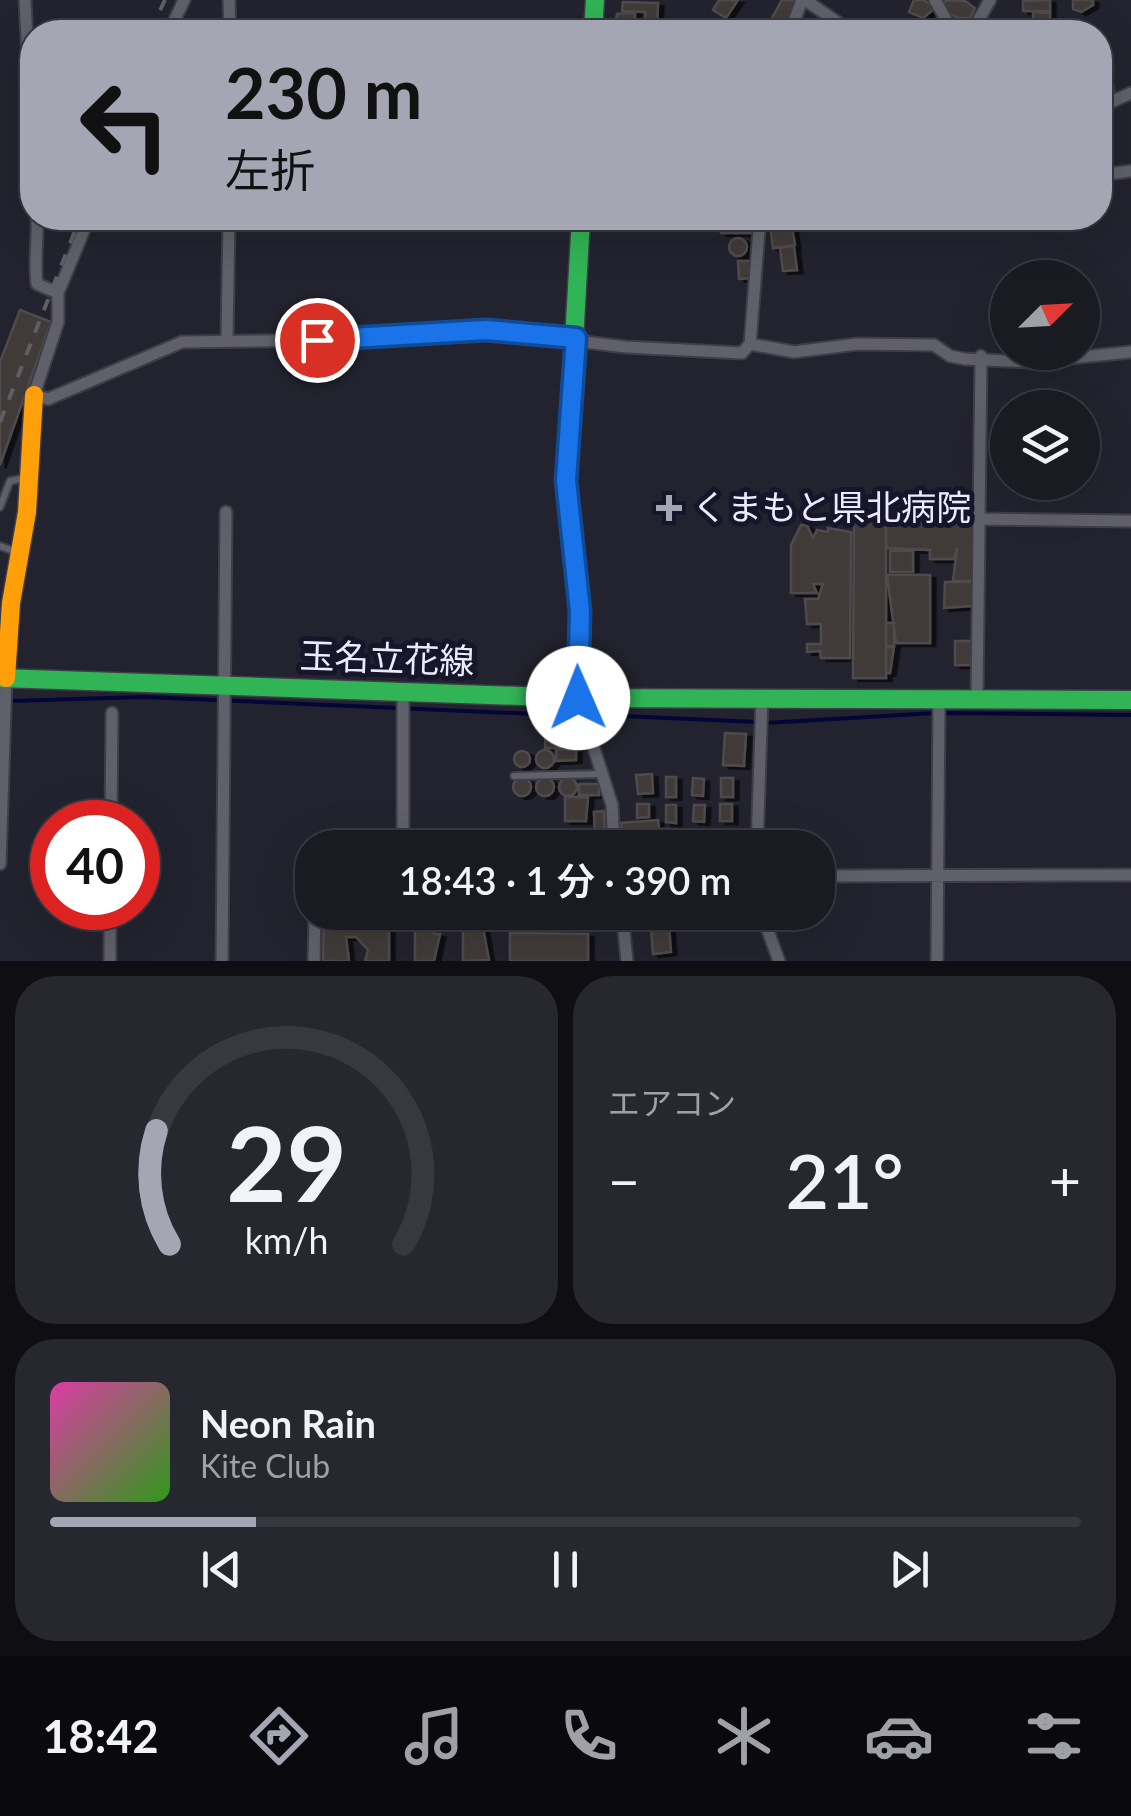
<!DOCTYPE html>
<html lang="ja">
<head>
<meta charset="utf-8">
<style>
  :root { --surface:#1a1a23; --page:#272730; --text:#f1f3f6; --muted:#9fa1a6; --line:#383841; --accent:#a5a6b4 }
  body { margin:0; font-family:Lato,"Noto Sans JP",sans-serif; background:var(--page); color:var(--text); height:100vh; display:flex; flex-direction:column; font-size:38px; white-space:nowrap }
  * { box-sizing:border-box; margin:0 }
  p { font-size:32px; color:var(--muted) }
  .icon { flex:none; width:55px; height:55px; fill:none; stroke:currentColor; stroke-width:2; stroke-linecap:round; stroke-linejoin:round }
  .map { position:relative; height:961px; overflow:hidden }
  .details { display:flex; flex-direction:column; gap:15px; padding:15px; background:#0e0e13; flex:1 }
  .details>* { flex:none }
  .guide { position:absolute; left:20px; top:20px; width:1092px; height:210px; border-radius:40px; box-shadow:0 10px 40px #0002,0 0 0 2px var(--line); background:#a5a6b4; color:#111; overflow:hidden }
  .needle { width:65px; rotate:66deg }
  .tools { position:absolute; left:990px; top:260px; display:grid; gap:20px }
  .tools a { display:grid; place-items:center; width:110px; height:110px; border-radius:50%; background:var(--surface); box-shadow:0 10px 40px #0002,0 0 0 2px var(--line); font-size:50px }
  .speed { position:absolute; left:30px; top:800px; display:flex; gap:20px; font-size:50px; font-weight:700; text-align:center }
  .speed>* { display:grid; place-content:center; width:130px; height:130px; border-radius:50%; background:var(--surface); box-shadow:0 10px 40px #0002,0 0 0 2px var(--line); line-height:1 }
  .speed .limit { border:15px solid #d22; background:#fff; color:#111 }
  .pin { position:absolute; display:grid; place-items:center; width:85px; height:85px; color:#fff; margin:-42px; border:5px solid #fff; border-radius:50%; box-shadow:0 2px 10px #0007 }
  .me { position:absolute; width:110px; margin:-55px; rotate:359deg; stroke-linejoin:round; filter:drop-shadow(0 0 8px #0008) }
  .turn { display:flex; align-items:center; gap:35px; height:210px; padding:0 40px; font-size:45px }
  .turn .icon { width:130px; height:130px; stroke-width:2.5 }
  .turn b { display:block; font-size:70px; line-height:85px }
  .big { font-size:75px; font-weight:600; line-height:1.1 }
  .details .widget { flex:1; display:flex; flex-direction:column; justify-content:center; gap:15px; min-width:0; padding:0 35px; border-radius:40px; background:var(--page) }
  .details .dial { align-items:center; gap:0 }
  .dial svg { height:260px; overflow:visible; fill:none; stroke:var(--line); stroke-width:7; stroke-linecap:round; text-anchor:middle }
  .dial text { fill:var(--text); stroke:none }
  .song { display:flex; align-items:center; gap:30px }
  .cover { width:120px; height:120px; border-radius:15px; background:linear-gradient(135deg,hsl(320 70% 55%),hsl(110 70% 35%)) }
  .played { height:10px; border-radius:5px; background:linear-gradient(90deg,var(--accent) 20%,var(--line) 20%) }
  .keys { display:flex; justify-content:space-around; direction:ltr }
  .heat { display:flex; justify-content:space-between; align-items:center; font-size:55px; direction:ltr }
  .details .tiles { flex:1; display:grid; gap:15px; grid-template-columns:1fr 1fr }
  .widget:last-child { grid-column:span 2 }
  .trip { position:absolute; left:295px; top:830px; width:540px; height:100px; border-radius:40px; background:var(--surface); box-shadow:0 10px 40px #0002,0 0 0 2px var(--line); font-weight:600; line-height:100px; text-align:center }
  .menu { display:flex; height:160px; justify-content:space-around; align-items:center; background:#0a0a0e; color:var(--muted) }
  .menu .icon { width:70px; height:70px }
  .menu .current { color:var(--accent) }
  .menu b { font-size:45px; color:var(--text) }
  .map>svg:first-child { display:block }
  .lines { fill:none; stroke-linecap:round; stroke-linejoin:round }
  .stream { stroke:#030636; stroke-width:4 }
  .building { fill:#403a37; stroke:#4f4b4d; stroke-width:2.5; filter:url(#shadow) }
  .lane-casing { stroke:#3e3d48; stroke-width:10 }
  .street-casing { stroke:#3e3d48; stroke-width:15 }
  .fast-casing { stroke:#3e3d48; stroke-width:21 }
  .slow-casing { stroke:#3e3d48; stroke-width:21 }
  .lane { stroke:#60606a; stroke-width:6 }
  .street { stroke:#60606a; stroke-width:11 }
  .fast { stroke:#30b455; stroke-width:18 }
  .slow { stroke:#ff9f0a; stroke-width:18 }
  .rail { stroke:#5e5e66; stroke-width:4; stroke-dasharray:12 12; stroke-linecap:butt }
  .route-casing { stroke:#114b97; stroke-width:25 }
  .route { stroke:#1a73e8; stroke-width:18 }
  .poi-dot { fill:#a5a6b4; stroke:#16152a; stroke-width:4 }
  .labels { text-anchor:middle; stroke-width:10; stroke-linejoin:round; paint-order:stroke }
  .poi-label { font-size:35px; fill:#ebecfb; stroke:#16152a; text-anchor:start }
  .street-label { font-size:35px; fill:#ebecfb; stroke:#16152a }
</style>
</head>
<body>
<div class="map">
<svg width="1131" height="961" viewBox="0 0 1131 961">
  <defs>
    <filter id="shadow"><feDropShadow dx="5.5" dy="3" stdDeviation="0" flood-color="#0009"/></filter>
  </defs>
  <rect width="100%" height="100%" fill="#23232f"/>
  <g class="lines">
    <path class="stream" d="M10,701L145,697L535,714
      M622,716L757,722
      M766,723L935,713L1131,715"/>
  </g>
  <path class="building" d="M719,0H738L726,18L713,10Z
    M782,0H795L796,5L783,32H764Z
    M914,0H924L935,8L923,18L909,12Z
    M946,0L965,1L975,8L970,18H958L941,10Z
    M1050,0V11H1023V1Z
    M1073,0H1093V5L1081,12L1073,9Z
    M623,2L658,3L657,32H614L617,14L635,13V26H645V12L622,11Z
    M1033,12L1050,13V29H1034Z
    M720,218L747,219L752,233H721Z
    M791,221L795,245L773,248L770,224Z
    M729 247a9 9 0 1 1 18 0a9 9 0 1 1-18 0Z
    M794,246L797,270L783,271L780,248Z
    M738,261H752V278L739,279Z
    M20,310L51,322L0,465V362Z
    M854,521L886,523V678H853Z
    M886,523H976V581H953L957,548L954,559H930V550L886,548Z
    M801,525H807L813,538L817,530L828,532V528L851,532L850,658H821L820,651L807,652V644H821V624H807L805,599H818L823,584H813L817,593H791V545Z
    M890,551H913V572H890Z
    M887,575H930V643H896Z
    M945,582H972V594H976L972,606L944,608Z
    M886,623H894V646H886Z
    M955,641H974V665H955Z
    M886,647H894L890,673H886Z
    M546,724H561V748H545Z
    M725,733L746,734L744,766L723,765Z
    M556,750H576V760L556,761Z
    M536 759a9 9 0 1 1 18 0a9 9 0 1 1-18 0Z
    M514 759a8 8 0 1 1 16 0a8 8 0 1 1-16 0Z
    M652,774L653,793L638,794L636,775Z
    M666,777H676V797H666Z
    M693,778L704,779L703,796L692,795Z
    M721,778H733V797H721Z
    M559 787a9 9 0 1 1 18 0a9 9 0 1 1-18 0Z
    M536 787a9 9 0 1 1 18 0a9 9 0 1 1-18 0Z
    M513 787a9 9 0 1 1 18 0a9 9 0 1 1-18 0Z
    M579,784H599V795H579Z
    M565,797H588L586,821H565Z
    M637,804H649V817L637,818Z
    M720,804H732V821H720Z
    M666,805H676V823L666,822Z
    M694,805H705L704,822L693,821Z
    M604,811L605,836H595L594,812Z
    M658,820L659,829H669L670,848H651L650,834L633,840L634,848H623L621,823Z
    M324,917H389V961H365L368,950L356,937H346L349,961H323Z
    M415,922H434V934H440L434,961H415Z
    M482,922L489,960L463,961V923Z
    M669,926L671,952L653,954L651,928Z
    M510,933L588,934V961H510Z"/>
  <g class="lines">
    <g class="lane-casing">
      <path id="lane" d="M0,507L10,481L25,478
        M0,546L19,553
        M514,776L602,774"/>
    </g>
    <g class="street-casing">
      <path id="street" d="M25,0L32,139
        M229,0L230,32
        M805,0L852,32
        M935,0L953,32
        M169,32L184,0
        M790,32L802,0
        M972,32L990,0
        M1100,50L1110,102
        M1100,107L1131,93
        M1100,175L1131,171
        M37,218C38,239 34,264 37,284L58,293
        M89,218L58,293V322L34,395L48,399L182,342L317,340L486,330L626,347L742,353L750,344L760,218
        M760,221L791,218
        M227,340L229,218
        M750,344L794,352L857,344L934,345L950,356L965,359L1030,362L1131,352
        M979,519L1131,521
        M578,698L612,805L614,848
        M977,698L981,356
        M111,822L112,713
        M403,848V692
        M757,848L762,697
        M0,864L6,678
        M818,876L1131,875
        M622,912L627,961
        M761,912L779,961
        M110,961V908
        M222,961L226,512
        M314,961L315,912
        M937,961L939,698"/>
    </g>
    <g class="fast-casing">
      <path id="fast" d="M593,32L595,0
        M0,678L578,698L1131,700
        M578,698L580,611L566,480L581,218"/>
    </g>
    <g class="slow-casing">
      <path id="slow" d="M6,678L11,603L27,512L34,395"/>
    </g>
    <use href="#lane" class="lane"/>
    <use href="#street" class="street"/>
    <use href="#fast" class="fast"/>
    <use href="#slow" class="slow"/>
    <path class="rail" d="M150,32L165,0
      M0,422L80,218"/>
  </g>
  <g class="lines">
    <g class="route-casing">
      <path id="route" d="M317,340L486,330L576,338L566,480L580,611L578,698"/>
    </g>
    <use href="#route" class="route"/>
  </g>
  <path class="poi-dot" d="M664 493h10v10h10v10h-10v10h-10v-10h-10v-10h10z"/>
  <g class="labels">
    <g class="poi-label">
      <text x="692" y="520">くまもと県北病院</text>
    </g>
    <g class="street-label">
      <text transform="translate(387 659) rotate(2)" y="12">玉名立花線</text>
    </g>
  </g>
</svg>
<div class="tools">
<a><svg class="needle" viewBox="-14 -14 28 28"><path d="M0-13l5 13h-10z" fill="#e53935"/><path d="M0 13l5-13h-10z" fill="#9fa1a6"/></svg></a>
<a><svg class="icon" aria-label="layers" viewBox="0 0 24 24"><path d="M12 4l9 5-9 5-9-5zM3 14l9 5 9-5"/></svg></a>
</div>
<div class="speed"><div class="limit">40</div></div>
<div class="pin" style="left:317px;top:340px;background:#d93025"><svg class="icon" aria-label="arrive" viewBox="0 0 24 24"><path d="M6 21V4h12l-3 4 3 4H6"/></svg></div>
<svg class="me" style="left:578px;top:698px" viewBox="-20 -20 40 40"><circle r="19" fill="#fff"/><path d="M0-13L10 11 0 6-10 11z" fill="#1a73e8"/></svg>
<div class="trip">18:43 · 1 分 · 390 m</div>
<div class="guide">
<div class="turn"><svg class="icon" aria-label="left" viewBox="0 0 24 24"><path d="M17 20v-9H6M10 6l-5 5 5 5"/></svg><div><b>230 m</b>左折</div></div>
</div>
</div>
<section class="details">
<div class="tiles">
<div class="widget dial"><svg viewBox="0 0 100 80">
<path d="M14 69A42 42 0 1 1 86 69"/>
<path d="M14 69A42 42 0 0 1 10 34" stroke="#a5a6b4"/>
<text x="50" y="56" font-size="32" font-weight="700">29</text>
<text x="50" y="72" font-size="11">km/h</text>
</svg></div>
<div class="widget"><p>エアコン</p>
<div class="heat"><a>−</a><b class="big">21°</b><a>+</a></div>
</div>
<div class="widget">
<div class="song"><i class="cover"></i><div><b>Neon Rain</b><p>Kite Club</p></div></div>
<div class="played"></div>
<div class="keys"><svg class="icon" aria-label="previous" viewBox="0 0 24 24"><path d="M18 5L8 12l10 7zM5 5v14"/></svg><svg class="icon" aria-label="pause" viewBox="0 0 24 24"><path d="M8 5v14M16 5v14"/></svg><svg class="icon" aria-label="next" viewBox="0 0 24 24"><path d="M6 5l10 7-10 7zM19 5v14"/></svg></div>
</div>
</div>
</section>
<nav class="menu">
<b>18:42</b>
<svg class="icon current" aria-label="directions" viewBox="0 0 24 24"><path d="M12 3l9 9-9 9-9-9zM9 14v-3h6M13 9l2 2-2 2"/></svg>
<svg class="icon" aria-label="music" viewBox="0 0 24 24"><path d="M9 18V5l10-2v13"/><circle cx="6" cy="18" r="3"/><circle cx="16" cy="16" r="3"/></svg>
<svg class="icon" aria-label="phone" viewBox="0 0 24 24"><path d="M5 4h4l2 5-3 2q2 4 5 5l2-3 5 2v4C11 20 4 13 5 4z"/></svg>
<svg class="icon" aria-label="climate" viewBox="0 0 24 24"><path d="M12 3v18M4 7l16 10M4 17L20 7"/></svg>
<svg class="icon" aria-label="car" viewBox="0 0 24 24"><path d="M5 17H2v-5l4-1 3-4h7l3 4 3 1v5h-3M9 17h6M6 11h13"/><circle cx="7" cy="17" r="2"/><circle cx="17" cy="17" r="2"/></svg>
<svg class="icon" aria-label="filters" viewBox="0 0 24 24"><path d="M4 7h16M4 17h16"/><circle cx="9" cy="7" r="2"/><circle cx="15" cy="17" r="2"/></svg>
</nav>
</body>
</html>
